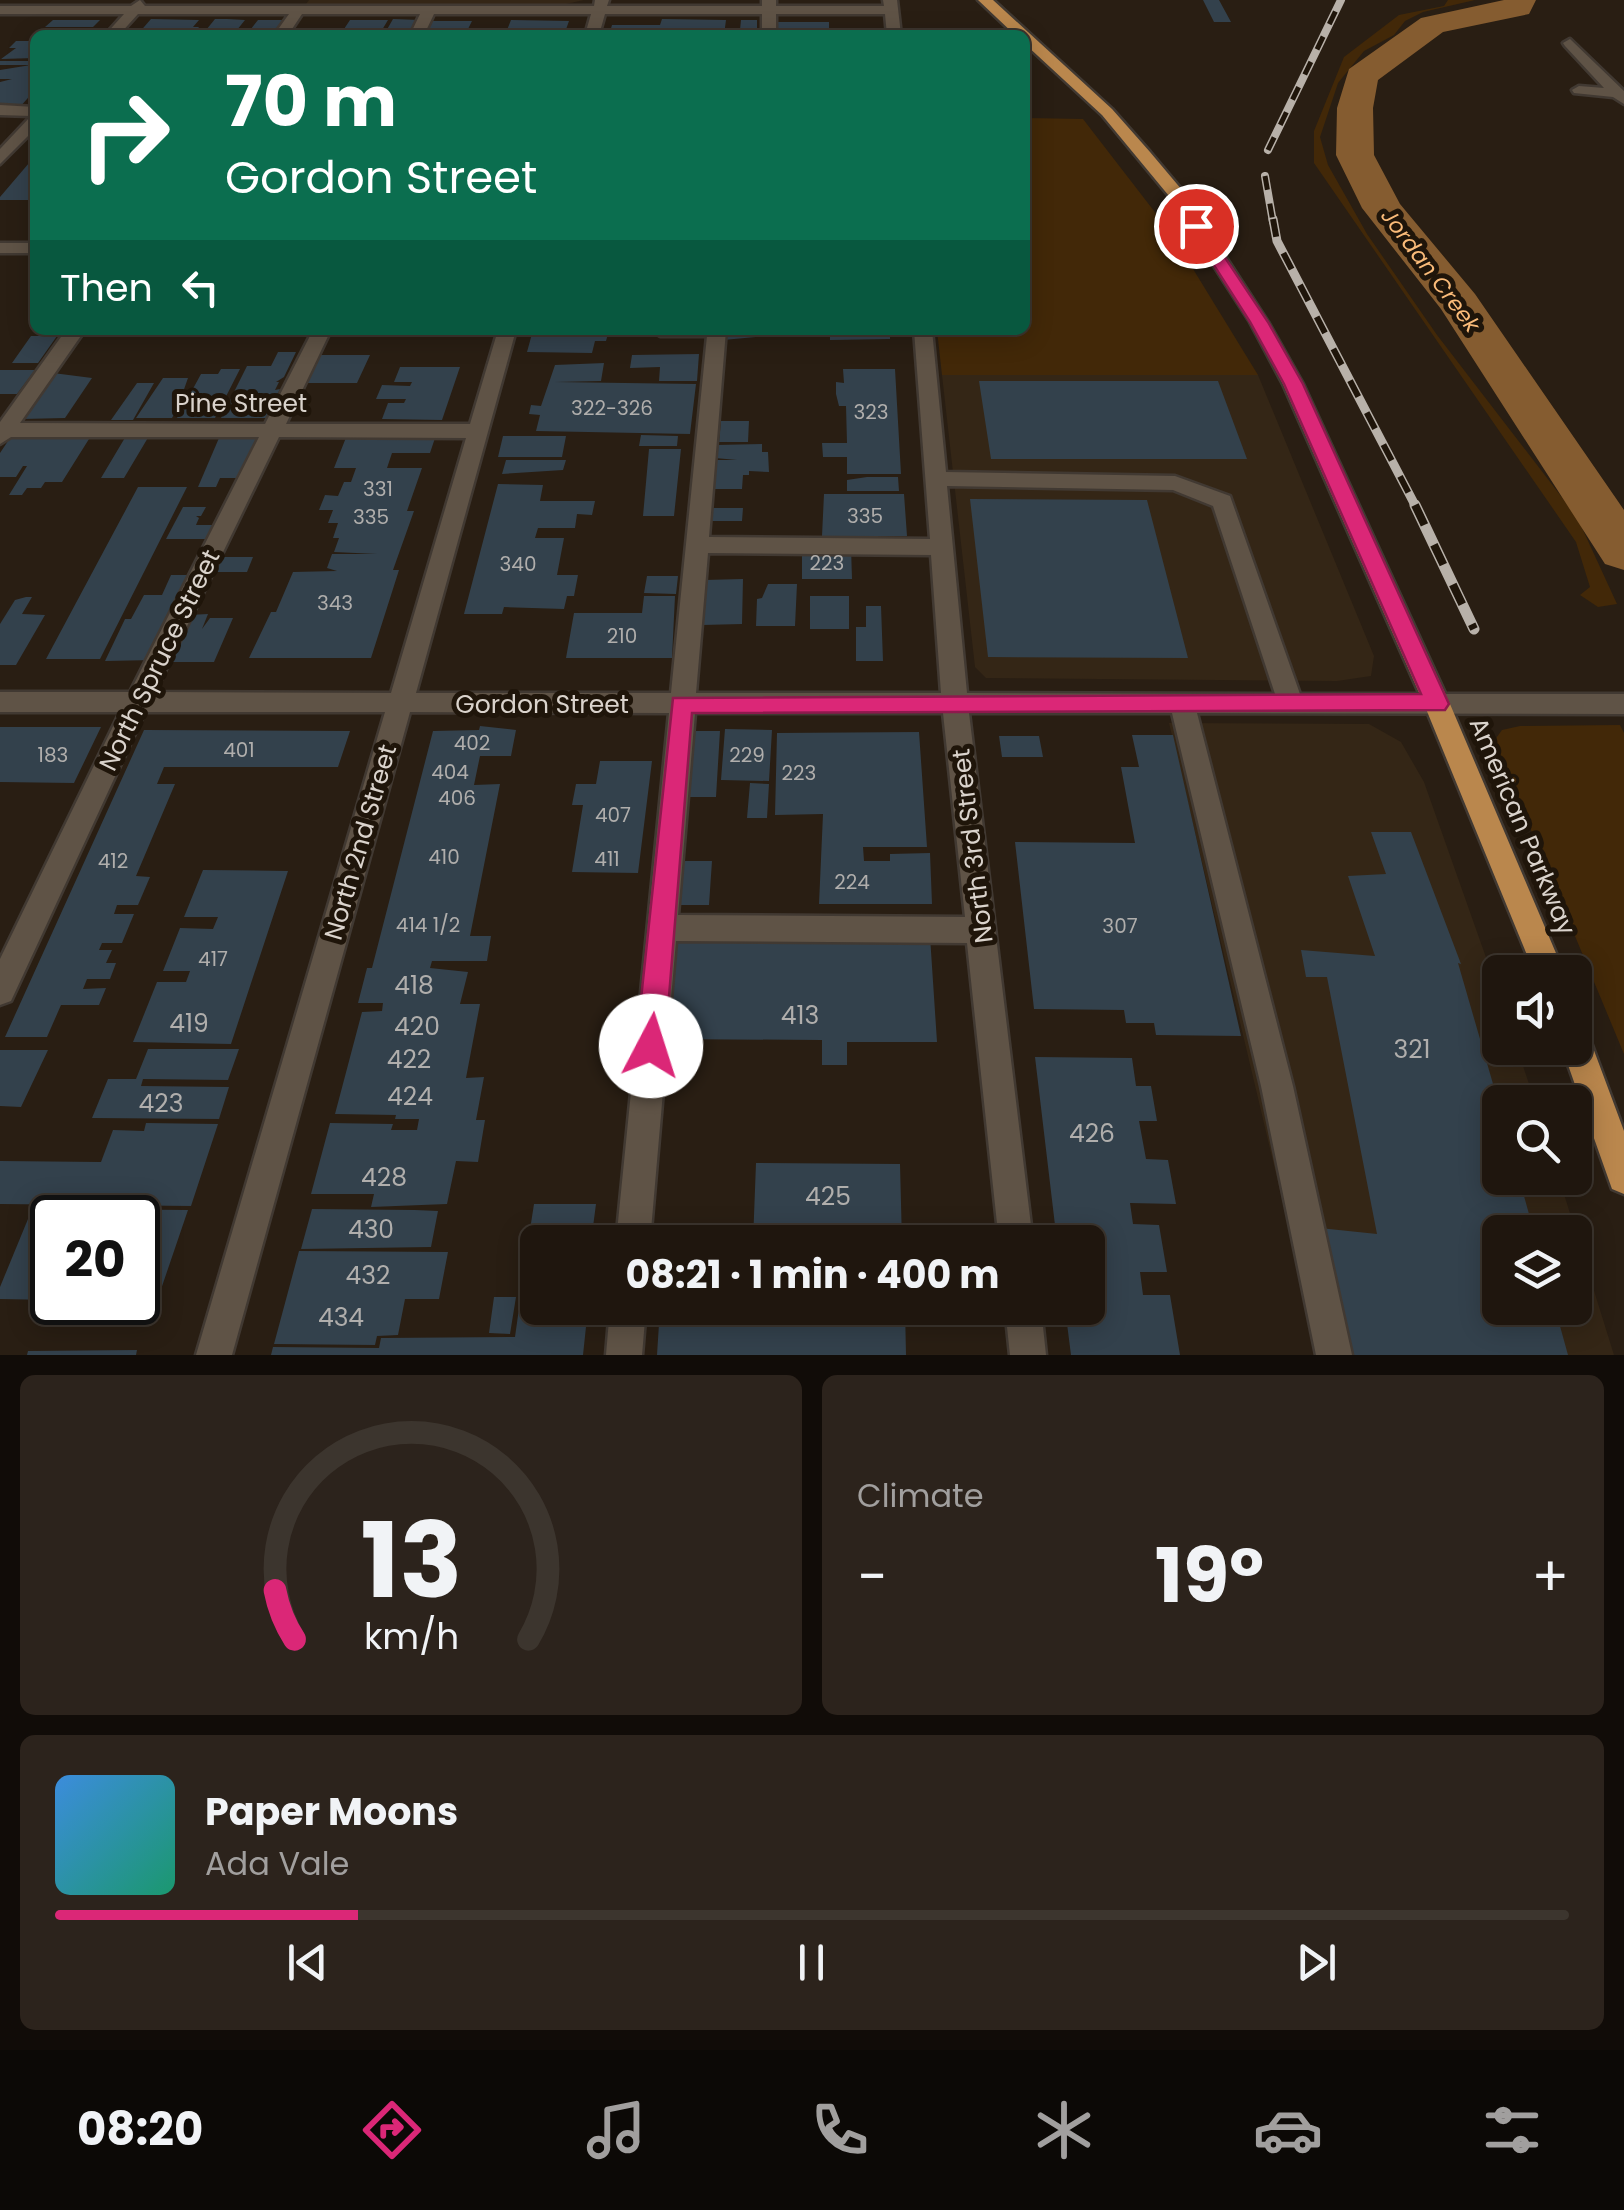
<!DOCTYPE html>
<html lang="en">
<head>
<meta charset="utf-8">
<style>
  :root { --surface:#1f160e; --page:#2c231c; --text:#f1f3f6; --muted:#a19f9e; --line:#3c352e; --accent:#db2777 }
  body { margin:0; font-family:Poppins,sans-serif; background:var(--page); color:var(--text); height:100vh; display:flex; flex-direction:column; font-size:38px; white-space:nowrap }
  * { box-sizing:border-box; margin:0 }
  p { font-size:32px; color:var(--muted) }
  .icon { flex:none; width:55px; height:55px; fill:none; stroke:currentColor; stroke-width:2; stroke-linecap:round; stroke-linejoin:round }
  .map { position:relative; height:1355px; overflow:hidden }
  .details { display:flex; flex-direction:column; gap:20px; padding:20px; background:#110c08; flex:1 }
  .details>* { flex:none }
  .top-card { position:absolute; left:30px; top:30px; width:1000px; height:305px; border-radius:15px; box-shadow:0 5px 25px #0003,0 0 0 2px var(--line); background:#0b6e4f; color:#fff; overflow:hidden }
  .fabs { position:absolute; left:1482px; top:955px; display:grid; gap:20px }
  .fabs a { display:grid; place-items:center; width:110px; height:110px; border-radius:15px; background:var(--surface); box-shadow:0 5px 25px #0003,0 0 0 2px var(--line); font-size:50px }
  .speed { position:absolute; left:30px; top:1195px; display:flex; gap:20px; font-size:50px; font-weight:700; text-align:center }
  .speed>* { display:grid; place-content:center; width:130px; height:130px; border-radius:50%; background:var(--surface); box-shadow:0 5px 25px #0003,0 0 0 2px var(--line); line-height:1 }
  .speed .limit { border:5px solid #111; border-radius:15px; background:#fff; color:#111 }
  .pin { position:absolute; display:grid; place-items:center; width:85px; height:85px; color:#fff; margin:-42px; border:5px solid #fff; border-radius:50%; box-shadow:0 2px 10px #0007 }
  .me { position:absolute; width:110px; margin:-55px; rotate:5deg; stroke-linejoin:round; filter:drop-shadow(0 0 8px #0008) }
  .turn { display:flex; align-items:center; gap:35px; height:210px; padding:0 30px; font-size:45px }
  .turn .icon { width:130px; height:130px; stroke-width:2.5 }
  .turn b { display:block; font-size:70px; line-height:85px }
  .then { display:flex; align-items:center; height:95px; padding:0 30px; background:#0003; gap:20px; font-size:38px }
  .big { font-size:75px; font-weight:700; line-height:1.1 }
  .details .widget { flex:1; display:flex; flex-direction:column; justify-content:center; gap:15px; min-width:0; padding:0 35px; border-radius:15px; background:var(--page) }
  .details .dial { align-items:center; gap:0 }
  .dial svg { height:260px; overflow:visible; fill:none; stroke:var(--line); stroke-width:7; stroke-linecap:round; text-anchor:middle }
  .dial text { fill:var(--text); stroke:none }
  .song { display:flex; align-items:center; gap:30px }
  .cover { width:120px; height:120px; border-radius:15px; background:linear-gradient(135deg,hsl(210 70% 55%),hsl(160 70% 35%)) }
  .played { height:10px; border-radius:5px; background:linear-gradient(90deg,var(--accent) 20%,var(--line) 20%) }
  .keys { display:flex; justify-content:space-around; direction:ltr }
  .heat { display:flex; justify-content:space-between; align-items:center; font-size:55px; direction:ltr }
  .details .tiles { flex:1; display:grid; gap:20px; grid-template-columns:1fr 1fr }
  .widget:last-child { grid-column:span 2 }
  .trip { position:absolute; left:520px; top:1225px; width:585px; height:100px; border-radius:15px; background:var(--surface); box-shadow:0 5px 25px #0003,0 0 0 2px var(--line); font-weight:700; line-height:100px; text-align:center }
  .dock { display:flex; height:160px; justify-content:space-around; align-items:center; background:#0c0906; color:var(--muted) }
  .dock .icon { width:70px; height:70px }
  .dock .selected { color:var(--accent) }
  .dock b { font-size:45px; color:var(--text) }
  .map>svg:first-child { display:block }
  .built { fill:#342616; fill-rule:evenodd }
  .green { fill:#422808 }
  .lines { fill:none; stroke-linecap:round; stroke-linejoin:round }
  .river { fill:#855c30; fill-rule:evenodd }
  .building { fill:#33414c }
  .minor-casing { stroke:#413932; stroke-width:5 }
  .major-casing { stroke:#413932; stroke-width:5 }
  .minor { fill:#5f5346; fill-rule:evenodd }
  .major { fill:#ba874d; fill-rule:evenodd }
  .rail-far2-casing { stroke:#b8b1a9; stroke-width:8 }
  .rail-far1-casing { stroke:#b8b1a9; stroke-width:9 }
  .rail-casing { stroke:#b8b1a9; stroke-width:11 }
  .rail-far2 { stroke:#1f150a; stroke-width:5; stroke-dasharray:14; stroke-linecap:butt }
  .rail-far1 { stroke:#1f150a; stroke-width:6; stroke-dasharray:18; stroke-linecap:butt }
  .rail { stroke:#1f150a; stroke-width:8; stroke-dasharray:22; stroke-linecap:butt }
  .route { fill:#db2777; stroke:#8e194d; stroke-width:2.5 }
  .labels { text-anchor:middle; stroke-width:10; stroke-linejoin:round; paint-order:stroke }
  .number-label { font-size:20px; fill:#b0aeac }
  .far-water-label { font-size:22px; font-style:italic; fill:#fabb79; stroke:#1f150a }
  .street-label { font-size:25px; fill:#dad3cc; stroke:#1f150a }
  .near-number-label { font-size:25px; fill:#b0aeac }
</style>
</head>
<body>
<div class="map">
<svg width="1624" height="1355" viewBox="0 0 1624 1355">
  <rect width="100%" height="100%" fill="#291e13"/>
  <path class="built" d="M309,0H584L566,4H306Z
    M942,375H1258L1374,656L1371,676L1337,681L986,678L975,667Z
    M1169,723L1369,724L1401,742L1424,782L1500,997V1048H1517L1535,1102H1500V1178H1559L1614,1355H1319ZM1500,1232H1575V1308H1500Z"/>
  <path class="green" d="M1448,0H1475L1423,12L1405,21L1394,35L1364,51L1338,83L1320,137L1328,165L1367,234L1437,335L1577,517L1617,604L1598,607L1580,595L1590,587L1576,542L1314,163V131L1344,57L1399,15L1444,6Z
    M1025,118L1083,119L1171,233L1258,375H942L937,330H1025Z
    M1620,725L1624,733V1054L1494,741L1502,730L1520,726Z"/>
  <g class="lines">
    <path class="river" d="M1504,0H1536L1529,14L1443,32L1378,80L1373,108L1374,155L1400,204L1475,294L1624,510V570L1605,564L1441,309L1362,208L1336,155L1337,108L1349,69L1421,18Z"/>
  </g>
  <path class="building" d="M1203,0H1219L1231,22H1214Z
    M151,19L199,20L193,27H199L196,31H171L167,35H137Z
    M215,19H227L245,20L233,35H202Z
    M393,19L419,20L410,35H388L385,33Z
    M662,19L726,20L724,35H609L612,25H660Z
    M53,20H100L93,27H45Z
    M258,20H285L274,35L247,34Z
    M350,20H388L379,35H340Z
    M511,20L569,21L564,35H532L533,30H507Z
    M741,20H757V34L734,35L735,30H740Z
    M426,21H472L465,35H449L451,31L419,35Z
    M774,22H829V35H785V30H774Z
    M16,41H35V58L1,59L16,48H9Z
    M0,61H35V90L19,108H0V82L12,79H0V70L31,65H0Z
    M35,156V200H0V197Z
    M533,330H579L578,333L608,334L606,341H595L592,353L527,352Z
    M724,330H767V336L723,340Z
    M830,330H890V339L830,340Z
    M31,336H57L38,363H12Z
    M278,352H296L284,377L276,382H279L275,390L280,389L266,418H221L247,366H271Z
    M699,354L697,381H659L660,367L630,368L632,355Z
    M319,355H370L357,383H306Z
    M604,363L601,381L555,382L696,384L690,434L536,431L540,415L529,414L531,405L541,406L555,365Z
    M400,367H460L442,420L382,419L388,403H404L406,399H376L382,385L410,386L412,382H394Z
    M221,369H240L215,418H177L201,374H218Z
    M843,369H895L901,474H847V457H823L822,443H847L846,406H839L836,394V382L844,383Z
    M0,370H35L17,394H0Z
    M53,373L92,378L65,418L22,419Z
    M163,378H188L182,395H185L172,418H136Z
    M979,381H1218L1247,459H991Z
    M137,383H154L133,420H111Z
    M721,421H749L748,442H719Z
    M347,435H436L430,453H392L387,468H422L407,511H414L393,570H399L371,658H249L271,612H276L293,572L337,571L327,568L332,554H377L334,552L339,538H333L338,523H328L333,510H319L325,495L338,496L344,482H351L356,468H334Z
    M641,435L678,436L677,446H639Z
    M126,436H149L124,478H101Z
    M503,436H566L562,457H498Z
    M10,438H44L89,439L62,482H45L41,488H27L22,495H9L27,466H23L16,477H0V453Z
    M219,438H261L243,478H220L216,487H198Z
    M762,444V452H768L769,472L749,471V475H743L742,489H709L711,460H737L715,458L716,445Z
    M649,449H681L674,516H643Z
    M506,460H566L563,470L502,474Z
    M867,477H898L899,491H847V480Z
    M498,484L543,485L540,501H595L592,515L577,514L575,528H538L535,538H564L557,575H578L574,596H567L564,609L504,607L502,614H464Z
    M138,487H187L100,659H46Z
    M824,494H904L907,536H822Z
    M970,499L1147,500L1188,658L988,657Z
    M183,507H206L201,516H196L199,518L196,525H220L213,539H166Z
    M710,508H743L742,521H708Z
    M802,547H851L852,579H802Z
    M218,557H253L247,572H211Z
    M171,575H195L155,660L105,661L125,619H131L144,595H162Z
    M647,576H678L676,594L644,593Z
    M743,579L742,624L702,625L704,580Z
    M768,584H797L795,626H756L757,599L762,598Z
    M644,596H675L672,658H566L574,613H642Z
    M810,596H849V629H810Z
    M26,597H32L22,614L45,615L16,665H0V624L15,600Z
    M866,606H881L883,661H856V627H866Z
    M208,614L202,629L210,618H233L214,662H168L189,615Z
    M480,726L516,730L511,756H480L474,785L500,784L470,936H491L487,961H432L430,968L468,972L460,1004H480L466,1078L484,1077L476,1120H485L478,1162L456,1161L447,1204L371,1207L374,1194H311L330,1123L393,1124L391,1130H417L419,1119H395L396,1115L335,1114L362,1012L382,1011L383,1003H358L367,968H372L433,731L479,730Z
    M0,727H101L74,783L0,782Z
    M725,729L772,730L769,781L721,780Z
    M144,730L350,731L338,767H164L157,784H175L136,876L150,877L138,905H117L114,914H134L122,943H102L99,950H112L106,963H116L110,979H87L83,989L106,988L99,1005H61L47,1037H5Z
    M688,731H720L716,797H683Z
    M919,732L927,847H863L864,861H890V854L930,853L932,904H819L823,814L775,815L777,733Z
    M1132,735H1173L1241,1036L1156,1035L1154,1023H1126L1124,1010L1034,1009L1015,842L1135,843L1121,767H1139Z
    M999,736H1039L1043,757H1002Z
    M600,761H652L638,873L572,872L583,805H572L576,784H596Z
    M750,783L769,784L767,818H747Z
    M1371,832H1411L1461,964L1458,963L1500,1108V1178H1519L1534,1232H1500V1308H1555L1568,1355H1343L1310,1227L1377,1234L1327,977H1306L1301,950L1375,956L1348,876L1386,874Z
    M678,861H712L709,905H674Z
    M203,870L288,871L231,1044L133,1042L157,982H186L190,971H163L180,928L213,929L218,917H184Z
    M672,934L930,936L937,1042H847V1065H822V1040L663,1039Z
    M148,1049H239L228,1080L143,1079L141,1086L229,1087L219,1119L92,1118L108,1079H136Z
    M0,1050H48L21,1107L0,1106Z
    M1035,1057L1132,1058L1136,1086H1151L1157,1121H1139L1146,1159L1168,1160L1176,1204L1130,1203L1133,1224L1159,1225L1167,1272H1140L1143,1295H1170L1180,1355H1071L1065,1308H1088V1242H1057Z
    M146,1123L218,1124L191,1206L0,1204V1161L101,1162L113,1130L144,1131Z
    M756,1163L900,1164L902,1242H753Z
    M534,1204H596L591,1242H538V1249H527Z
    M73,1209L188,1210L157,1301H138V1218H70Z
    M312,1209L415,1210L438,1211L431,1247L301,1249Z
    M28,1219H52V1300L0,1299V1287Z
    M299,1251L448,1252L439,1299H405L398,1335L377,1336L375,1345L274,1344Z
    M521,1294H538V1308H588L583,1355H271L273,1347L379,1348L381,1338L515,1337Z
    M494,1297H516L510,1334L489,1333Z
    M660,1308H905L906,1355H657Z
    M137,1350L136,1355H27L28,1351Z"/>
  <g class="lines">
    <g class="minor-casing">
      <path id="minor" d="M140,0L145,6H594L595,0H609L607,6H762V0H776V6H884L883,0H897L901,35H887L885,14H776V35H762V14H605L599,35H585L591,14H434L424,35H410L420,14H302L288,35H274L289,14H138L119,35H105L124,14H0V6H131Z
        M1570,39L1624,91V104L1613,97L1574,93L1572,90L1579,86L1604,88L1565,46L1563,43Z
        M0,105L35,107V129L0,164V149L31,116L0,115Z
        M0,243H35V253H0Z
        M66,330H85L20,423L265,424L313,330H331L286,424H470L498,330H516L416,693H671L707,336H660L651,330H726L709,537L930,539L914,330H932L946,472L1175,476L1230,496L1300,694H1624V714L1197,713L1293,1086L1352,1355H1316L1261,1086L1172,713H969L1033,1242H999L967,943L676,941L650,1242H616L669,713L410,712L232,1355H196L385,712H145L11,1001L0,1005V959L120,712H0V692H130L259,437H11L0,444V422ZM279,437L466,438L391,693L155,692ZM947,486L1173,490L1213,506L1275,694L967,693ZM708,553L931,555L941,693H696ZM695,713H943L965,917L678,915Z
        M610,1308H646L642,1355H606Z
        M1005,1308H1041L1046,1355H1010Z"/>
    </g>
    <g class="major-casing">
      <path id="major" d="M978,0H993L1112,109L1150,152L1182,190L1268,322L1303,384L1450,704L1564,972H1534L1424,704L1283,384L1250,322L1169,196L1102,115L1025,44V35H1015Z
        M1575,1025L1586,1029L1624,1131V1194L1612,1189L1562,1048H1575Z"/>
    </g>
    <use href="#minor" class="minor"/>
    <use href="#major" class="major"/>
    <g class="rail-far2-casing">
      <path id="rail-far2" d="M1268,150L1341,0
        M1265,176L1273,222"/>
    </g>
    <g class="rail-far1-casing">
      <path id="rail-far1" d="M1273,219L1277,241L1416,507"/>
    </g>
    <g class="rail-casing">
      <path id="rail" d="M1415,505L1474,629"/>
    </g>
    <use href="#rail-far2" class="rail-far2"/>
    <use href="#rail-far1" class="rail-far1"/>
    <use href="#rail" class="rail"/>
  </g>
  <path class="route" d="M1191,223H1202L1268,322L1303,384L1449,704L1445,710L692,713L665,1046L661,1056L651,1060L641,1056L636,1046L673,698L1421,694L1284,384L1250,322L1189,226Z"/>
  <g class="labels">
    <g class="number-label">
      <text x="612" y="415">322-326</text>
      <text x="871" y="419">323</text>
      <text x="378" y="496">331</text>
      <text x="865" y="523">335</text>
      <text x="371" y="524">335</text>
      <text x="827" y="570">223</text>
      <text x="518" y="571">340</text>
      <text x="335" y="610">343</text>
      <text x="622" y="643">210</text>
      <text x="472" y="750">402</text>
      <text x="239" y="757">401</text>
      <text x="53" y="762">183</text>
      <text x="747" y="762">229</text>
      <text x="450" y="779">404</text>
      <text x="799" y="780">223</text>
      <text x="457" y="805">406</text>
      <text x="613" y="822">407</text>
      <text x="444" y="864">410</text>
      <text x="607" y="866">411</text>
      <text x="113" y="868">412</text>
      <text x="852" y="889">224</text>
      <text x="428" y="932">414 1/2</text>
      <text x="1120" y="933">307</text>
      <text x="213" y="966">417</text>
    </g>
    <g class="far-water-label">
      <text transform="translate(1431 270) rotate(53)" y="8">Jordan Creek</text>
    </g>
    <g class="street-label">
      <text x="241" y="412">Pine Street</text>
      <text transform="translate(159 660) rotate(-64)" y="9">North Spruce Street</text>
      <text x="542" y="713">Gordon Street</text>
      <text transform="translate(1523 826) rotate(67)" y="9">American Parkway</text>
      <text transform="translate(360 842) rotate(-74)" y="9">North 2nd Street</text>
      <text transform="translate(972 846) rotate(-97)" y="9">North 3rd Street</text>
    </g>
    <g class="near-number-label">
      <text x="414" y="994">418</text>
      <text x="800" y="1024">413</text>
      <text x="189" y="1032">419</text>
      <text x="417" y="1035">420</text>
      <text x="1412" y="1058">321</text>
      <text x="409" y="1068">422</text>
      <text x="410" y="1105">424</text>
      <text x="161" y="1112">423</text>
      <text x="1092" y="1142">426</text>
      <text x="384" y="1186">428</text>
      <text x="828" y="1205">425</text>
      <text x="371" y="1238">430</text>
      <text x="368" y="1284">432</text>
      <text x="341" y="1326">434</text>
    </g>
  </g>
</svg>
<div class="fabs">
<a><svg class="icon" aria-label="sound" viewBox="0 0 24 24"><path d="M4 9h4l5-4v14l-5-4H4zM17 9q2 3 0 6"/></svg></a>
<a><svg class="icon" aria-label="search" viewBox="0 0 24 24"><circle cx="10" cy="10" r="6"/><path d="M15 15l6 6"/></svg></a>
<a><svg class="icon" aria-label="layers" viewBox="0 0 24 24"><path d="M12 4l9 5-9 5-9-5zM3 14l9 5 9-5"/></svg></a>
</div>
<div class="speed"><div class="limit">20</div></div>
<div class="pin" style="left:1196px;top:226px;background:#d93025"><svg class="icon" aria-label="arrive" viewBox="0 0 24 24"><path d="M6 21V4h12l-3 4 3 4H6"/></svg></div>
<svg class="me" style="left:651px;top:1046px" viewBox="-20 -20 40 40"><circle r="19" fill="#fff"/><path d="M0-13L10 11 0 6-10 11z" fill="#db2777"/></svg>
<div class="trip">08:21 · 1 min · 400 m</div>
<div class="top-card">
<div class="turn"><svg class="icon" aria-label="right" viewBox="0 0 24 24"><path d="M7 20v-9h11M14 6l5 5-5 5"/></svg><div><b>70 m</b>Gordon Street</div></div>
<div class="then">Then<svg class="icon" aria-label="left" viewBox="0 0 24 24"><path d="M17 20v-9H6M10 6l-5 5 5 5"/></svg></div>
</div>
</div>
<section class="details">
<div class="tiles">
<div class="widget dial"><svg viewBox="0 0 100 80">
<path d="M14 69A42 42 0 1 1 86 69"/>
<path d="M14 69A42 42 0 0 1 8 54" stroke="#db2777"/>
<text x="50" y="56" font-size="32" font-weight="700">13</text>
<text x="50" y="72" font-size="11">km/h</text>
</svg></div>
<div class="widget"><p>Climate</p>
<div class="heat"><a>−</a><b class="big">19°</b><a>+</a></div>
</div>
<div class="widget">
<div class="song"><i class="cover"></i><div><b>Paper Moons</b><p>Ada Vale</p></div></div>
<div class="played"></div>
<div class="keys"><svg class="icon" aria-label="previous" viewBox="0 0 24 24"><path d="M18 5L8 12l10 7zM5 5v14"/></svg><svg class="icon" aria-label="pause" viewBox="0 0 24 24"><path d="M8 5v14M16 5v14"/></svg><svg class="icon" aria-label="next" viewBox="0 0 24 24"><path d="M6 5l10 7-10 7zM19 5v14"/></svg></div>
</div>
</div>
</section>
<nav class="dock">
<b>08:20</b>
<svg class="icon selected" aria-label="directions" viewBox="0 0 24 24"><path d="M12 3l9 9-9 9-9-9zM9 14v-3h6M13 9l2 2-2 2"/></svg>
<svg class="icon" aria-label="music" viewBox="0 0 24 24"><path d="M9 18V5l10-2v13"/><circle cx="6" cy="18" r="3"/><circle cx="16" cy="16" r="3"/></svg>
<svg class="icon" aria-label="phone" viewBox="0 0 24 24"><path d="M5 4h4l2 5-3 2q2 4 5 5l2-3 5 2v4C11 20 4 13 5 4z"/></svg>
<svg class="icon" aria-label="climate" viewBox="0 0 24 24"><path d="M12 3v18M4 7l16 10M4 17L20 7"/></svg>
<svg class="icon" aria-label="car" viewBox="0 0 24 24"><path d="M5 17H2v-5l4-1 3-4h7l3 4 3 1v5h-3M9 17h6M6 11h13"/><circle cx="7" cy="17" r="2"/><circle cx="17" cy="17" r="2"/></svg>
<svg class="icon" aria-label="filters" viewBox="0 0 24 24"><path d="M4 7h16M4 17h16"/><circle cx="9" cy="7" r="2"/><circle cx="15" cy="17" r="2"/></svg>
</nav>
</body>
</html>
